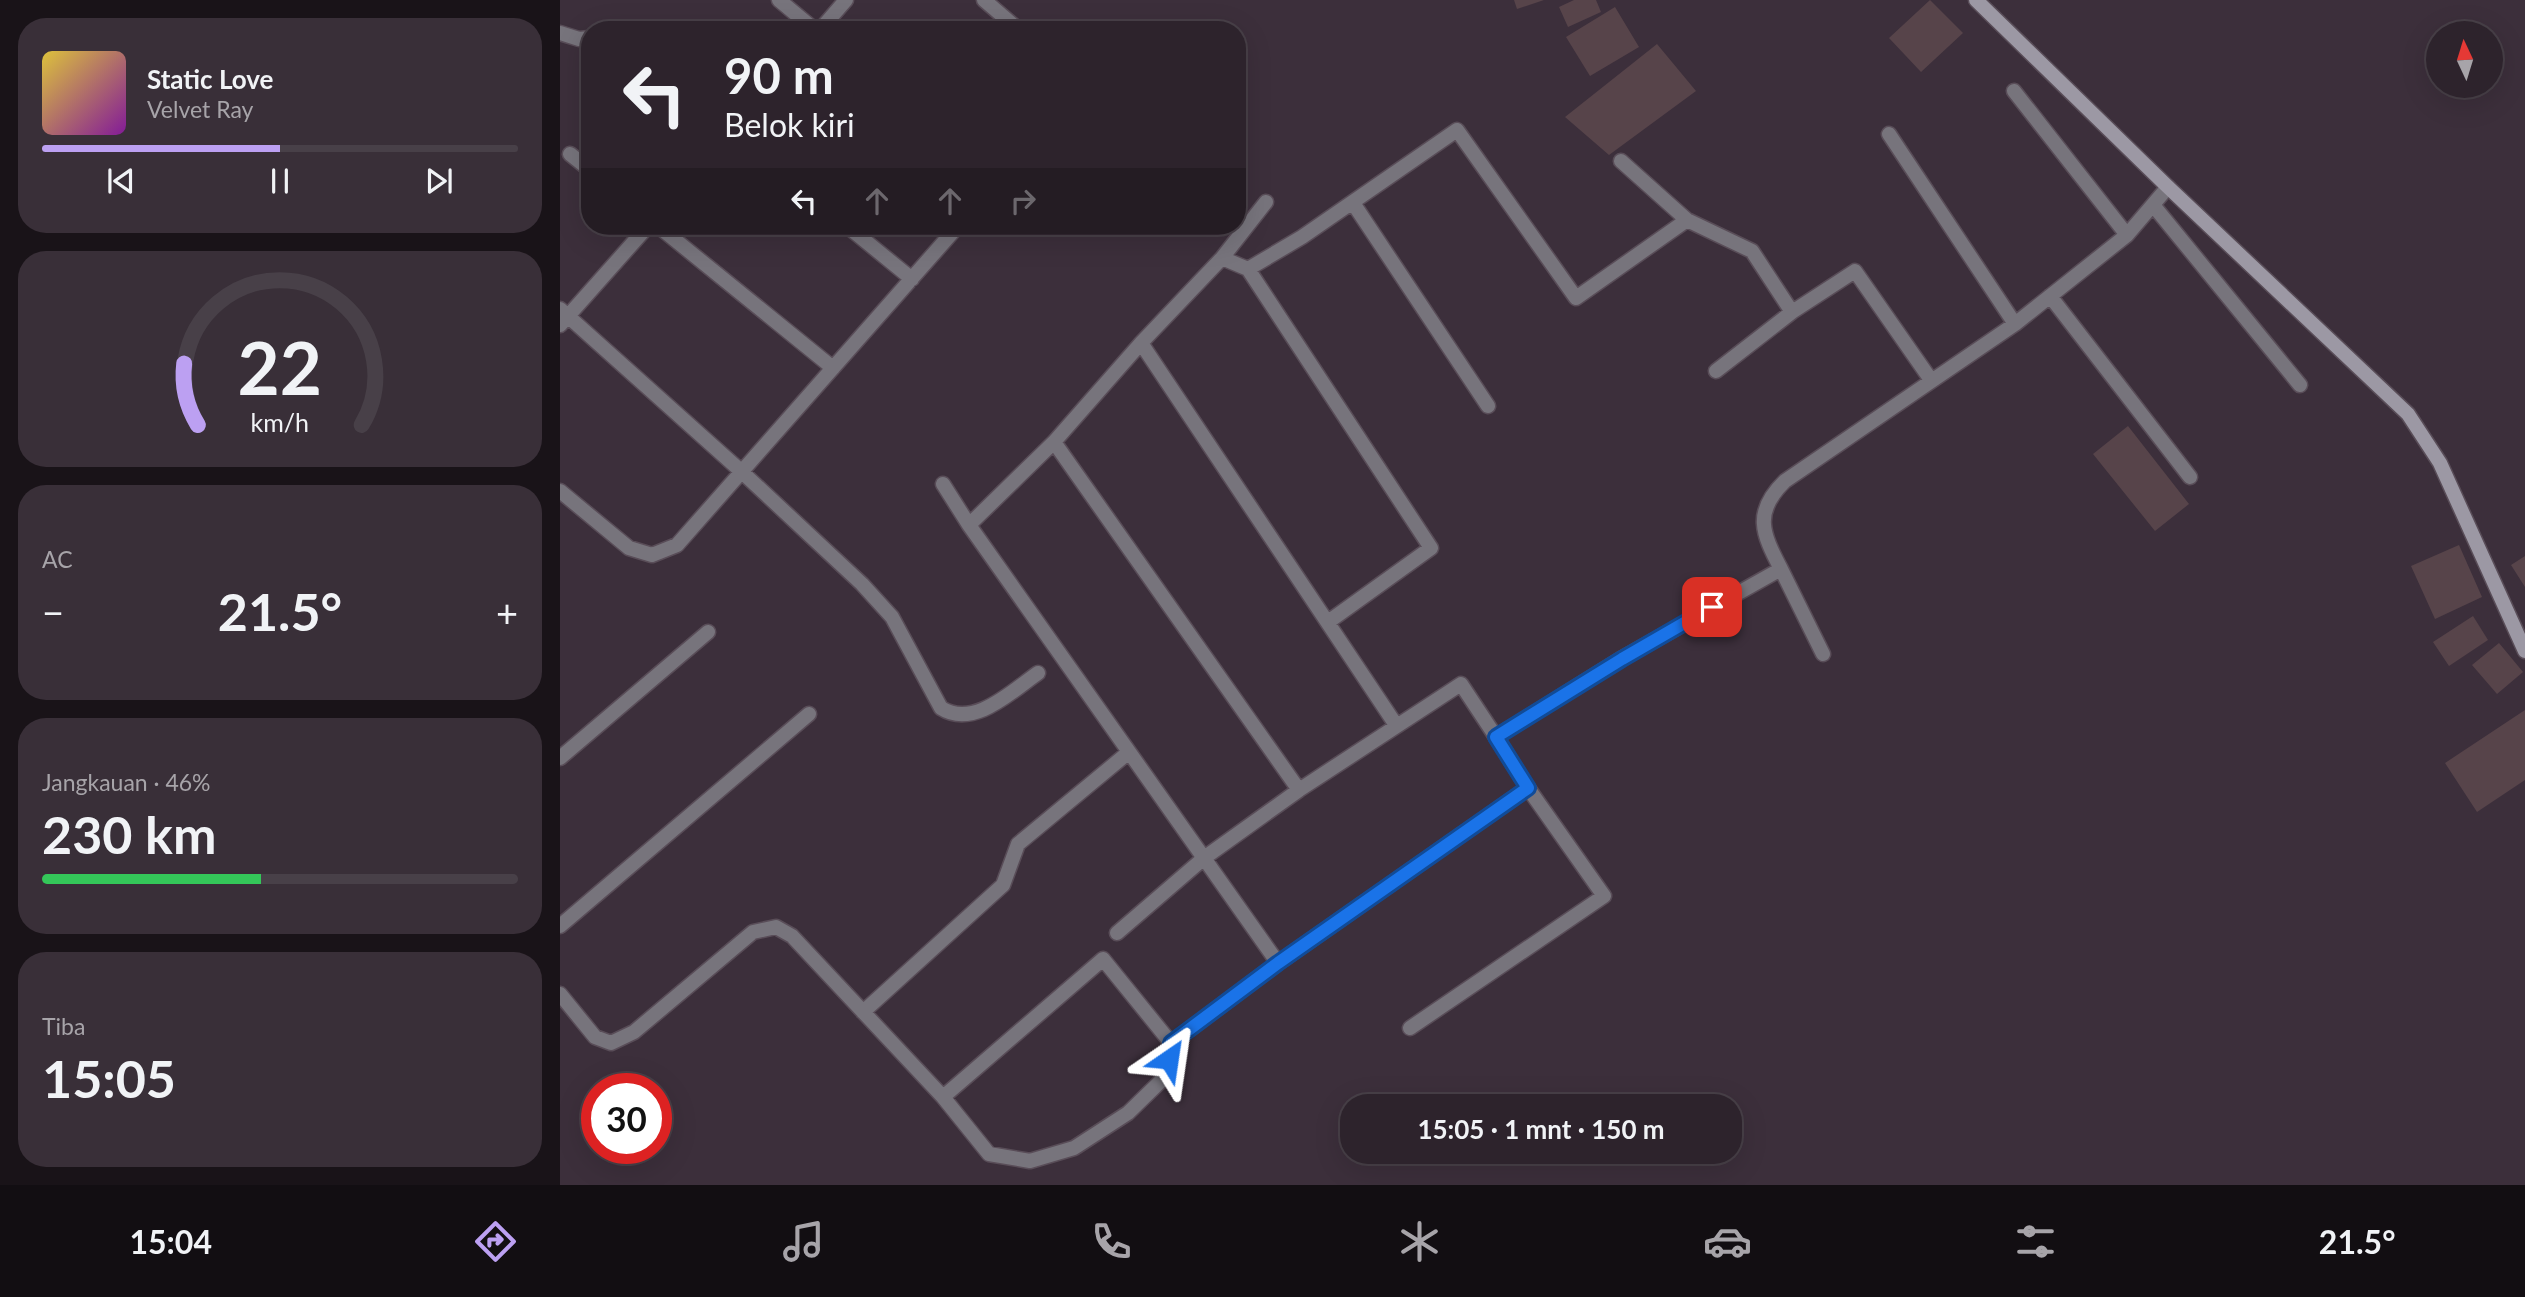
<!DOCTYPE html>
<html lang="id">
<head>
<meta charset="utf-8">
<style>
  :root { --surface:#2d232c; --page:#392f38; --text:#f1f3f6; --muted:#a7a4a9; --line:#484048; --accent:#bca0f2 }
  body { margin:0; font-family:Lato,sans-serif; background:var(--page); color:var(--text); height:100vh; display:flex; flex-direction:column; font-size:26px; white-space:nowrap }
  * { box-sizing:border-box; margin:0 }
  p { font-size:23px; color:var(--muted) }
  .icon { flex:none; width:38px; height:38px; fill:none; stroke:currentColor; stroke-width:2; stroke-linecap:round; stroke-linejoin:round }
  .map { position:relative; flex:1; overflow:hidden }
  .details { display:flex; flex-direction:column; gap:18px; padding:18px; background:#191318; width:560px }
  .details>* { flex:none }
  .guide { position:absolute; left:21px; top:21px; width:665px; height:214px; border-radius:28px; box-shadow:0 7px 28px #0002,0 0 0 2px var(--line); background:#2d232c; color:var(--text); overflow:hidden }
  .needle { width:46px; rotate:356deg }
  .fabs { position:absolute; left:1866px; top:21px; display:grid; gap:14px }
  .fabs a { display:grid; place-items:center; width:77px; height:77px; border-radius:50%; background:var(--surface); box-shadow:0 7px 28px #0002,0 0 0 2px var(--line); font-size:35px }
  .speed { position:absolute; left:21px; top:1073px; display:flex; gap:14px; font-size:35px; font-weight:700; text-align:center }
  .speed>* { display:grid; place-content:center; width:91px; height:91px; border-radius:50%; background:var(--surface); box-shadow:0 7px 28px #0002,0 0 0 2px var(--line); line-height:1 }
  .speed .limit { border:10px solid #d22; background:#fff; color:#111 }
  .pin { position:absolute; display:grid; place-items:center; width:60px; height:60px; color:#fff; margin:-30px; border-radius:14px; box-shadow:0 4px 10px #0006 }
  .me { position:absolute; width:77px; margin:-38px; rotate:32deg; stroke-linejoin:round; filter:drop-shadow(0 0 5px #0008) }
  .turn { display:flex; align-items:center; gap:24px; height:147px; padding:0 28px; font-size:32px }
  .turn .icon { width:91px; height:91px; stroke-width:2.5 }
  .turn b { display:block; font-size:49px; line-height:60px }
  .lanes { display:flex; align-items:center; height:66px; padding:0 28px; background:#0003; justify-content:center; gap:35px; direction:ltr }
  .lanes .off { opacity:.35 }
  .big { font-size:52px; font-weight:700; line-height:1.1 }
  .details .tile { flex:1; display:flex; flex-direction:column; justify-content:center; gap:10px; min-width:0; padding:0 24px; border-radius:28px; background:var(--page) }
  .details .dial { align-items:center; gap:0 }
  .dial svg { height:182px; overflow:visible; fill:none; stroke:var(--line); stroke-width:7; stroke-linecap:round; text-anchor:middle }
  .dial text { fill:var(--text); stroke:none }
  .song { display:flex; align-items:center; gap:21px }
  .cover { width:84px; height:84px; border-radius:10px; background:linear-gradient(135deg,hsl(50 70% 55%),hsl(290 70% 35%)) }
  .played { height:7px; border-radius:4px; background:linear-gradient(90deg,var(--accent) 50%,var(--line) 50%) }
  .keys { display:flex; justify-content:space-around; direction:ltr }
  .heat { display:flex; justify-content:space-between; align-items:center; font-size:38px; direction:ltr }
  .charge { height:10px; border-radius:5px; background:linear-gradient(90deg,#34c759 46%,var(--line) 0) }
  .trip { position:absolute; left:780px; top:1094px; width:402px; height:70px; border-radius:28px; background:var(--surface); box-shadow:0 7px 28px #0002,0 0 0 2px var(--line); font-weight:700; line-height:70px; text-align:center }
  .tab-bar { display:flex; height:112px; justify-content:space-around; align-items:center; background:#120e12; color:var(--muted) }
  .tab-bar .icon { width:49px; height:49px }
  .tab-bar .on { color:var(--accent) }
  .tab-bar b { font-size:32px; color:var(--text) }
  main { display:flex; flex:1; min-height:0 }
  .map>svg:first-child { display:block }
  .building { fill:#57444a }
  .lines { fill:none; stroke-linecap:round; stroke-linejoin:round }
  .street-casing { stroke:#594d58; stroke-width:17 }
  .secondary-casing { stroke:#594d58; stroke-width:17 }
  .street { stroke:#77747c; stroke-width:14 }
  .secondary { stroke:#9c98a4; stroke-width:14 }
  .route-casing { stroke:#114b97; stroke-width:18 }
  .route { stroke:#1a73e8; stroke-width:12 }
</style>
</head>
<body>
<main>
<section class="details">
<div class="tile">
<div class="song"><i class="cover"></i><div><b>Static Love</b><p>Velvet Ray</p></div></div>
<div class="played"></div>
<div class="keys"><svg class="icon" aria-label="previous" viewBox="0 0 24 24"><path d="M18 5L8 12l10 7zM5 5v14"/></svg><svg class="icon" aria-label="pause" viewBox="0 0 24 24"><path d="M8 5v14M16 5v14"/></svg><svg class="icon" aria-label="next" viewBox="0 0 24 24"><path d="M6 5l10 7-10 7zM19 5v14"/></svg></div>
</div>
<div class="tile dial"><svg viewBox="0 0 100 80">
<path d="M14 69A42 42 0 1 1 86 69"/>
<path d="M14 69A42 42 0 0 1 8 42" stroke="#bca0f2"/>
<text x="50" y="56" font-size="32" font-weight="700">22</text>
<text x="50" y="72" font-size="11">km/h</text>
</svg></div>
<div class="tile"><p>AC</p>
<div class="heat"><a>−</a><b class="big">21.5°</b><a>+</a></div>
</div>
<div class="tile"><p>Jangkauan · 46%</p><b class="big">230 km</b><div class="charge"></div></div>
<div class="tile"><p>Tiba</p><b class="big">15:05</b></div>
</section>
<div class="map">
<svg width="1965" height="1185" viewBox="0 0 1965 1185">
  <rect width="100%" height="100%" fill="#3c2f3b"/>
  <path class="building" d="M954,0H984L957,9Z
    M1014,0H1036L1041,12L1008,27L999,7Z
    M1370,0L1403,33L1361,72L1329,38Z
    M1055,7L1079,47L1030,76L1006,37Z
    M1097,44L1136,91L1049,155L1005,117Z
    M1568,426L1629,504L1595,531L1533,454Z
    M1899,545L1922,597L1875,619L1851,566Z
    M1965,556V587L1951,565Z
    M1913,616L1928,640L1889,666L1873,642Z
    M1939,643L1963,672L1937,694L1912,665Z
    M1965,710V780L1917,812L1885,763Z"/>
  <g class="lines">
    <g class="street-casing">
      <path id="street" d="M219,0L255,30
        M424,0L459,30
        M260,30L286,0
        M0,33L19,39L30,38
        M1454,91L1567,235
        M1329,134L1455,324
        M10,154L30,170
        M1061,161L1127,220
        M793,203L928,406
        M1593,205L1740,385
        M98,226L273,368
        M287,226L352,279
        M662,258L706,202
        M688,269L871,548L768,622
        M1490,296L1630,477
        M0,309L182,472L302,584L332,617L381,708C414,729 452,691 478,673
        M0,325L88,226
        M581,343L836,725
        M1156,371L1232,312L1295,271L1371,380
        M494,442L739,790
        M383,484L409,525
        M0,491L69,548L92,555L117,545L398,226
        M1221,569L1263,654
        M0,758L148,632
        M968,788L718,963L409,525L494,442L581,343L662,258L688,269L742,237L897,130L1016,298L1127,220L1192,251L1232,312
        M0,926L249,714
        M557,933L644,858L739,790L901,684L936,737L1061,659L1221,569C1202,533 1193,512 1225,481L1455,324L1567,235L1608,187
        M0,994L35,1037L51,1043L74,1032L193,932L216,927L232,936L383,1097L429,1154L470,1161L514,1148L568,1113L607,1075L611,1043L543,959L383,1097
        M303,1012L443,885L458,844L569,752
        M850,1028L1044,896L968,788L936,737
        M611,1043L718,963"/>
    </g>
    <g class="secondary-casing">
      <path id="secondary" d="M1416,0L1608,187L1848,414L1880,463L1965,651"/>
    </g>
    <use href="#street" class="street"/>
    <use href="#secondary" class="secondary"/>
  </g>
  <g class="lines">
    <g class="route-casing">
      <path id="route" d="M609,1059L611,1043L718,963L968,788L936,737L1062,659L1152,607"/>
    </g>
    <use href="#route" class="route"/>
  </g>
</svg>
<div class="fabs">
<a><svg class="needle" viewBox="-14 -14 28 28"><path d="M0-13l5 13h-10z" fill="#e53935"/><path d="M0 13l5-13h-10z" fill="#a7a4a9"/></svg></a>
</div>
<div class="speed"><div class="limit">30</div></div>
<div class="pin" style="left:1152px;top:607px;background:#d93025"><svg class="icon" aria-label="arrive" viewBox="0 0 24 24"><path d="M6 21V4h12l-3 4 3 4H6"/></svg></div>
<svg class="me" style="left:609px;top:1059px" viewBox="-20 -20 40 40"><path d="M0-17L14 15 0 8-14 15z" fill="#1a73e8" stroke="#fff" stroke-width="4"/></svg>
<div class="trip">15:05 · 1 mnt · 150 m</div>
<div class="guide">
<div class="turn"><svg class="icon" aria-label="left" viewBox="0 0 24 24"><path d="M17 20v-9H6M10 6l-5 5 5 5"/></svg><div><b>90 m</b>Belok kiri</div></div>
<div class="lanes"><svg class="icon" aria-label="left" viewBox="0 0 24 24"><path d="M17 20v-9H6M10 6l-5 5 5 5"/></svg><svg class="icon off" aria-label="ahead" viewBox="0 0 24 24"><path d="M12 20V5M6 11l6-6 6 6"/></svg><svg class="icon off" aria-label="ahead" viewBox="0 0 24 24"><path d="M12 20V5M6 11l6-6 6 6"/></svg><svg class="icon off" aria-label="right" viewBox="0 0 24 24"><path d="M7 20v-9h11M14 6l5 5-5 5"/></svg></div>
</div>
</div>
</main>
<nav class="tab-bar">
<b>15:04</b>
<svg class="icon on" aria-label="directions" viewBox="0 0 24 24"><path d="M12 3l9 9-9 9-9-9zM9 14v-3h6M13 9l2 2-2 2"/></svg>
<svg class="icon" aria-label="music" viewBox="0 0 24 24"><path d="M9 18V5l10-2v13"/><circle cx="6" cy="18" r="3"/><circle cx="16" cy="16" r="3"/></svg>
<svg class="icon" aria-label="phone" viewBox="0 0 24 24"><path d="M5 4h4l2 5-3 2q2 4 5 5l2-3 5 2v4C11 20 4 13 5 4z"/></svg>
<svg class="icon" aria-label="climate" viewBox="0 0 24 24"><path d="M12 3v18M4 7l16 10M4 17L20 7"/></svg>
<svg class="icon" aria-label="car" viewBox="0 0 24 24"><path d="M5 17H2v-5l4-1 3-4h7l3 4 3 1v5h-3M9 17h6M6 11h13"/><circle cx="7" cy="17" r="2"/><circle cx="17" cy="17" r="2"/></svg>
<svg class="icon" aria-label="filters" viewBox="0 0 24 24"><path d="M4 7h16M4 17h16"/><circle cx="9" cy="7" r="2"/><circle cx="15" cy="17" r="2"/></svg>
<b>21.5°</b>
</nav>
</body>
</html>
